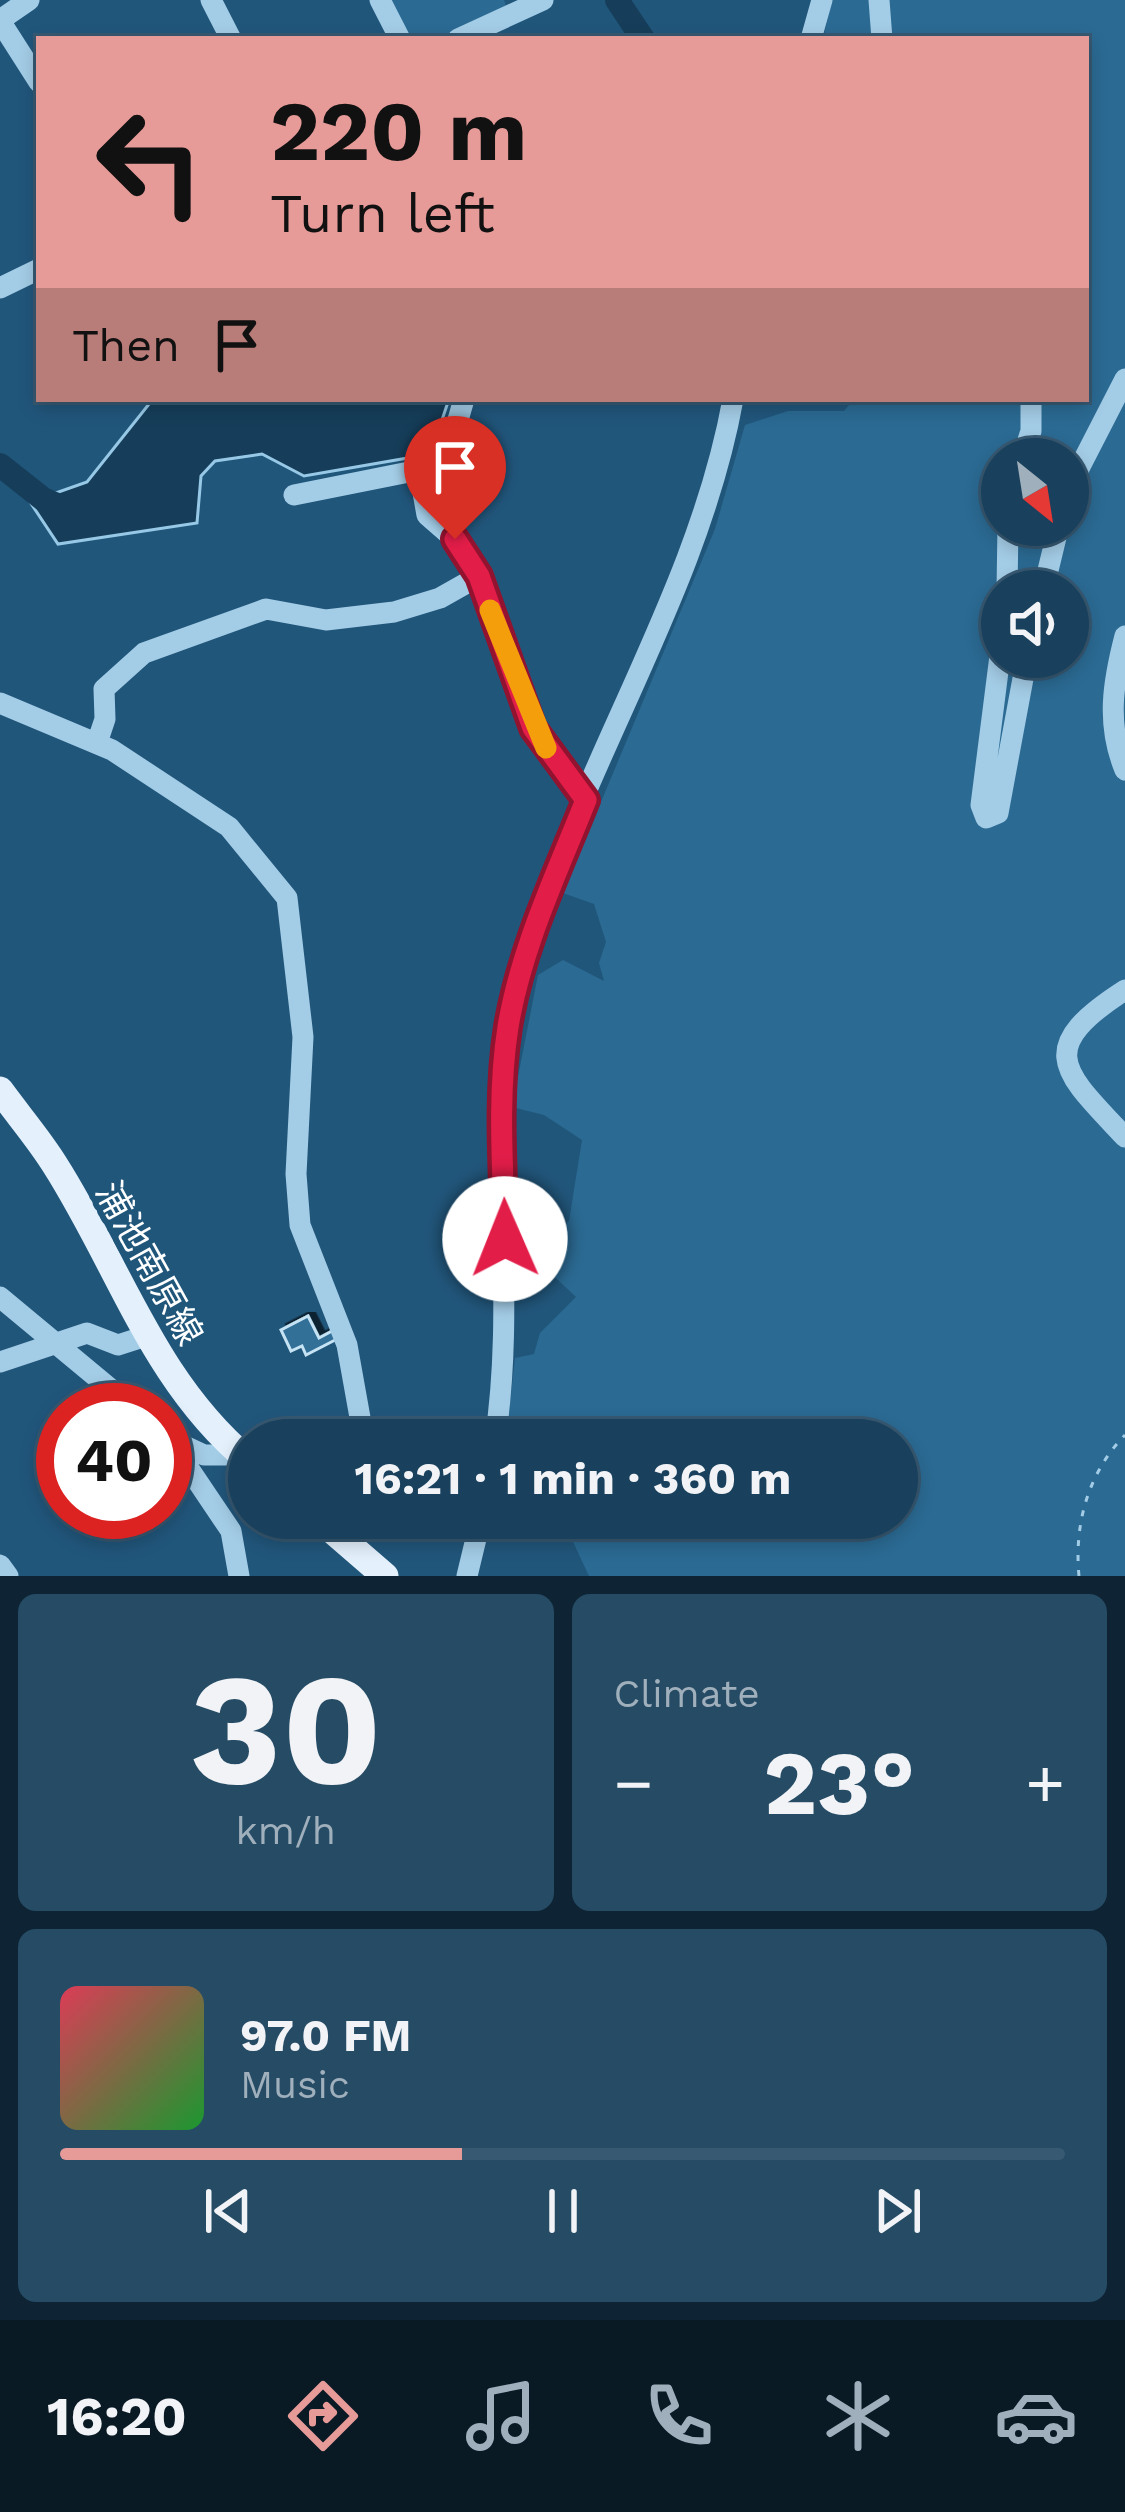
<!DOCTYPE html>
<html lang="en">
<head>
<meta charset="utf-8">
<style>
  :root { --surface:#19405c; --page:#264b65; --text:#f1f3f6; --muted:#9fafbb; --line:#375972; --accent:#e69b98 }
  body { margin:0; font-family:"Work Sans","Noto Sans JP",sans-serif; background:var(--page); color:var(--text); height:100vh; display:flex; flex-direction:column; font-size:45px; white-space:nowrap }
  * { box-sizing:border-box; margin:0 }
  p { font-size:39px; color:var(--muted) }
  .icon { flex:none; width:66px; height:66px; fill:none; stroke:currentColor; stroke-width:2; stroke-linecap:round; stroke-linejoin:round }
  .map { position:relative; height:1576px; overflow:hidden }
  .panel { display:flex; flex-direction:column; gap:18px; padding:18px; background:#0e2333; flex:1 }
  .panel>* { flex:none }
  .banner { position:absolute; left:36px; top:36px; width:1053px; height:366px; border-radius:0px; box-shadow:0 6px 18px #0003,0 0 0 3px var(--line); background:#e69b98; color:#111; overflow:hidden }
  .needle { width:78px; rotate:150deg }
  .tools { position:absolute; left:981px; top:438px; display:grid; gap:24px }
  .tools a { display:grid; place-items:center; width:108px; height:108px; border-radius:50%; background:var(--surface); box-shadow:0 6px 18px #0003,0 0 0 3px var(--line); font-size:60px }
  .speed { position:absolute; left:36px; top:1383px; display:flex; gap:24px; font-size:60px; font-weight:700; text-align:center }
  .speed>* { display:grid; place-content:center; width:156px; height:156px; border-radius:50%; background:var(--surface); box-shadow:0 6px 18px #0003,0 0 0 3px var(--line); line-height:1 }
  .speed .limit { border:18px solid #d22; background:#fff; color:#111 }
  .pin { position:absolute; display:grid; place-items:center; width:102px; height:102px; color:#fff; margin:-123px -51px; border-radius:50% 50% 50% 0; rotate:-45deg; box-shadow:0 0 12px #0007 }
  .pin .icon { rotate:45deg }
  .me { position:absolute; width:132px; margin:-66px; rotate:359deg; stroke-linejoin:round; filter:drop-shadow(0 0 9px #0008) }
  .turn { display:flex; align-items:center; gap:42px; height:252px; padding:0 36px; font-size:54px }
  .turn .icon { width:156px; height:156px; stroke-width:2.5 }
  .turn b { display:block; font-size:84px; line-height:102px }
  .then { display:flex; align-items:center; height:114px; padding:0 36px; background:#0003; gap:24px; font-size:45px }
  .big { font-size:90px; font-weight:700; line-height:1.1 }
  .panel .widget { flex:1; display:flex; flex-direction:column; justify-content:center; gap:18px; min-width:0; padding:0 42px; border-radius:18px; background:var(--page) }
  .panel .dial { align-items:center; gap:0 }
  .dial b { font-size:156px; line-height:1 }
  .song { display:flex; align-items:center; gap:36px }
  .cover { width:144px; height:144px; border-radius:18px; background:linear-gradient(135deg,hsl(350 70% 55%),hsl(130 70% 35%)) }
  .played { height:12px; border-radius:6px; background:linear-gradient(90deg,var(--accent) 40%,var(--line) 40%) }
  .keys { display:flex; justify-content:space-around; direction:ltr }
  .heat { display:flex; justify-content:space-between; align-items:center; font-size:66px; direction:ltr }
  .panel .tiles { flex:1; display:grid; gap:18px; grid-template-columns:1fr 1fr }
  .widget:last-child { grid-column:span 2 }
  .trip { position:absolute; left:228px; top:1419px; width:690px; height:120px; border-radius:60px; background:var(--surface); box-shadow:0 6px 18px #0003,0 0 0 3px var(--line); font-weight:700; line-height:120px; text-align:center }
  .tabs { display:flex; height:192px; justify-content:space-around; align-items:center; background:#0a1a25; color:var(--muted) }
  .tabs .icon { width:84px; height:84px }
  .tabs .on { color:var(--accent) }
  .tabs b { font-size:54px; color:var(--text) }
  .map>svg:first-child { display:block }
  .green { fill:#2b6a93; fill-rule:evenodd }
  .water { fill:#163e5a; stroke:#97c9e7; stroke-width:3 }
  .lines { fill:none; stroke-linecap:round; stroke-linejoin:round }
  .river { stroke:#163e5a; stroke-width:24 }
  .building { fill:#316f98; stroke:#c6e3f4; stroke-width:3; filter:url(#shadow) }
  .path { stroke:#a3cce6; stroke-width:3; stroke-dasharray:6 9; stroke-linecap:butt }
  .minor { stroke:#a3cce6; stroke-width:21 }
  .major { stroke:#e4f1fd; stroke-width:27 }
  .route-casing { stroke:#92132f; stroke-width:30 }
  .route { stroke:#e11d48; stroke-width:21 }
  .slow { stroke:#f59e0b; stroke-width:21 }
  .labels { text-anchor:middle; stroke-width:12; stroke-linejoin:round; paint-order:stroke }
  .street-label { font-size:36px; fill:#fff; stroke:#21567b }
</style>
</head>
<body>
<div class="map">
<svg width="1125" height="1576" viewBox="0 0 1125 1576">
  <defs>
    <filter id="shadow"><feDropShadow dx="5.5" dy="-5.5" stdDeviation="0" flood-color="#0009"/></filter>
  </defs>
  <rect width="100%" height="100%" fill="#21567b"/>
  <path class="green" d="M389,0H504L509,15L438,39H405Z
    M832,0H1125V1576H589L562,1518H897V1440H506L515,1358L534,1354L540,1333L576,1297L542,1265L547,1237L569,1221L582,1140L544,1115L512,1107L538,975L563,960L604,981L599,963L606,942L594,904L563,893L715,529L745,425L788,411H844L854,399H1086V39H823ZM1002,459H1068V525H1002ZM1002,591H1068V657H1002Z"/>
  <path class="water" d="M153,399H449L435,441L419,456L304,476L262,454L215,461L201,476L197,523L58,544L30,502L87,482Z"/>
  <g class="lines">
    <path class="river" d="M617,0L643,39
      M0,465L43,499L69,510"/>
  </g>
  <path class="building" d="M308,1316L319,1338L334,1330L339,1338L306,1355L302,1346L291,1351L281,1330Z"/>
  <g class="lines">
    <path class="path" d="M1079,1576C1074,1524 1088,1473 1125,1435"/>
    <path class="minor" d="M211,0L231,39
      M380,0L400,39
      M879,0L882,39
      M0,20L29,0
      M0,21L39,82
      M458,39L543,0
      M811,39L822,0
      M0,288L39,269
      M1022,459L1031,431V399
      M419,470L427,515L466,549L479,576L533,728L586,800
      M1068,490L1125,379
      M294,495L419,470L452,441L464,399
      M1007,591L1008,525
      M1043,591L1059,525
      M1125,636C1113,682 1106,724 1125,770
      M1002,640L981,805L986,818L998,813L1027,657
      M0,703L112,750L229,827L287,898L303,1037L296,1174L300,1225L347,1345L364,1440
      M97,743L105,719L104,689L144,653L266,609L326,620L394,612L440,598L479,576
      M1125,990C1033,1049 1063,1071 1125,1137
      M0,1297L136,1410
      M0,1362L87,1333L118,1345L146,1336
      M165,1433L231,1531L239,1576
      M495,1440C519,1284 482,1124 522,970C573,774 697,599 733,399
      M174,1441L204,1455H242
      M0,1565L8,1576
      M467,1576L481,1518"/>
    <path class="major" d="M0,1090C18,1115 39,1139 55,1165C120,1267 153,1381 249,1461
      M318,1518L385,1576"/>
  </g>
  <g class="lines">
    <g class="route-casing">
      <path id="route" d="M455,539L479,576L533,728L586,800C557,873 521,948 508,1027C497,1097 503,1168 505,1239"/>
    </g>
    <use href="#route" class="route"/>
    <path class="slow" d="M490,610L546,748"/>
  </g>
  <g class="labels">
    <g class="street-label">
      <text transform="translate(150 1263) rotate(61)" y="13">浦池南原線</text>
    </g>
  </g>
</svg>
<div class="tools">
<a><svg class="needle" viewBox="-14 -14 28 28"><path d="M0-13l5 13h-10z" fill="#e53935"/><path d="M0 13l5-13h-10z" fill="#9fafbb"/></svg></a>
<a><svg class="icon" aria-label="sound" viewBox="0 0 24 24"><path d="M4 9h4l5-4v14l-5-4H4zM17 9q2 3 0 6"/></svg></a>
</div>
<div class="speed"><div class="limit">40</div></div>
<div class="pin" style="left:455px;top:539px;background:#d93025"><svg class="icon" aria-label="arrive" viewBox="0 0 24 24"><path d="M6 21V4h12l-3 4 3 4H6"/></svg></div>
<svg class="me" style="left:505px;top:1239px" viewBox="-20 -20 40 40"><circle r="19" fill="#fff"/><path d="M0-13L10 11 0 6-10 11z" fill="#e11d48"/></svg>
<div class="trip">16:21 · 1 min · 360 m</div>
<div class="banner">
<div class="turn"><svg class="icon" aria-label="left" viewBox="0 0 24 24"><path d="M17 20v-9H6M10 6l-5 5 5 5"/></svg><div><b>220 m</b>Turn left</div></div>
<div class="then">Then<svg class="icon" aria-label="arrive" viewBox="0 0 24 24"><path d="M6 21V4h12l-3 4 3 4H6"/></svg></div>
</div>
</div>
<section class="panel">
<div class="tiles">
<div class="widget dial"><b>30</b><p>km/h</p></div>
<div class="widget"><p>Climate</p>
<div class="heat"><a>−</a><b class="big">23°</b><a>+</a></div>
</div>
<div class="widget">
<div class="song"><i class="cover"></i><div><b>97.0 FM</b><p>Music</p></div></div>
<div class="played"></div>
<div class="keys"><svg class="icon" aria-label="previous" viewBox="0 0 24 24"><path d="M18 5L8 12l10 7zM5 5v14"/></svg><svg class="icon" aria-label="pause" viewBox="0 0 24 24"><path d="M8 5v14M16 5v14"/></svg><svg class="icon" aria-label="next" viewBox="0 0 24 24"><path d="M6 5l10 7-10 7zM19 5v14"/></svg></div>
</div>
</div>
</section>
<nav class="tabs">
<b>16:20</b>
<svg class="icon on" aria-label="directions" viewBox="0 0 24 24"><path d="M12 3l9 9-9 9-9-9zM9 14v-3h6M13 9l2 2-2 2"/></svg>
<svg class="icon" aria-label="music" viewBox="0 0 24 24"><path d="M9 18V5l10-2v13"/><circle cx="6" cy="18" r="3"/><circle cx="16" cy="16" r="3"/></svg>
<svg class="icon" aria-label="phone" viewBox="0 0 24 24"><path d="M5 4h4l2 5-3 2q2 4 5 5l2-3 5 2v4C11 20 4 13 5 4z"/></svg>
<svg class="icon" aria-label="climate" viewBox="0 0 24 24"><path d="M12 3v18M4 7l16 10M4 17L20 7"/></svg>
<svg class="icon" aria-label="car" viewBox="0 0 24 24"><path d="M5 17H2v-5l4-1 3-4h7l3 4 3 1v5h-3M9 17h6M6 11h13"/><circle cx="7" cy="17" r="2"/><circle cx="17" cy="17" r="2"/></svg>
</nav>
</body>
</html>
